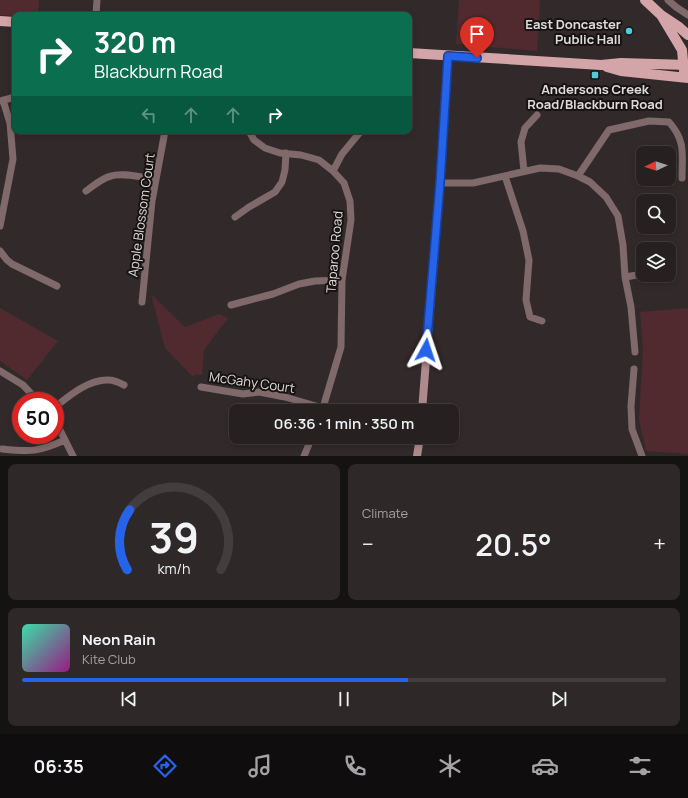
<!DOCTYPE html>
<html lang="en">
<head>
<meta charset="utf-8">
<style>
  :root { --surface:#262020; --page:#2e2829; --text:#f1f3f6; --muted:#a4a3a5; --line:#423e3e; --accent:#2563eb }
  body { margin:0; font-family:Manrope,sans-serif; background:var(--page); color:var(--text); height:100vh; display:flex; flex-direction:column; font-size:15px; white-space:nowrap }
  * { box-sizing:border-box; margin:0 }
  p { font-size:13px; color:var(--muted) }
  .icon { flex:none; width:22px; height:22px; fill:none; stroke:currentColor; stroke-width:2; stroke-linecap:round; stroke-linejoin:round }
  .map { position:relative; height:456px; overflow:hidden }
  .sheet { display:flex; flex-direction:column; gap:8px; padding:8px; background:#151212; flex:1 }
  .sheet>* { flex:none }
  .guide { position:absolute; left:12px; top:12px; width:400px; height:122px; border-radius:8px; box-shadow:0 2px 6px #0003,0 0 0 1px var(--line); background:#0b6e4f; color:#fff; overflow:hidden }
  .needle { width:26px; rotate:266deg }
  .controls { position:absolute; left:636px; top:146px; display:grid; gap:8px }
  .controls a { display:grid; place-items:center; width:40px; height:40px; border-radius:8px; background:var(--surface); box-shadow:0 2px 6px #0003,0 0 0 1px var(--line); font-size:20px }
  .speed { position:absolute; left:12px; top:392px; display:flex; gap:8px; font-size:20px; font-weight:700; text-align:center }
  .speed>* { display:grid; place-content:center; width:52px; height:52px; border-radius:50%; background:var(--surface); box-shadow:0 2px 6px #0003,0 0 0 1px var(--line); line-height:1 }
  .speed .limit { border:6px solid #d22; background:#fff; color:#111 }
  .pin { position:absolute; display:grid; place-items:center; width:34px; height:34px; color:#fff; margin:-41px -17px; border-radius:50% 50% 50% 0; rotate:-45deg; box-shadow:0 0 4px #0007 }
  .pin .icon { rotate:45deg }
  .me { position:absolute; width:44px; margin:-22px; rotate:5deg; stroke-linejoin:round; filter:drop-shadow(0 0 3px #0008) }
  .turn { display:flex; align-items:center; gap:14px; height:84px; padding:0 16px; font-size:18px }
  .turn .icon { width:52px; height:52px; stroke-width:2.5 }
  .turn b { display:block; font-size:28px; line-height:34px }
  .lanes { display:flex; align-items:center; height:38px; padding:0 16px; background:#0003; justify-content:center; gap:20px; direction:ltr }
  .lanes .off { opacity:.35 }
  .big { font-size:30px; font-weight:600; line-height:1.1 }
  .sheet .tile { flex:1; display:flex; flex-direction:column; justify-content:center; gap:6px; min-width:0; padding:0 14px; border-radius:8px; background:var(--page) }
  .sheet .dial { align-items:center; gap:0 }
  .dial svg { height:104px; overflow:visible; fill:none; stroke:var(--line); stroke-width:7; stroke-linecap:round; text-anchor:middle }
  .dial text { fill:var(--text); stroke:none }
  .song { display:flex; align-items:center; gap:12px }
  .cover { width:48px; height:48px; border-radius:6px; background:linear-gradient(135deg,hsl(160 70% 55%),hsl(310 70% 35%)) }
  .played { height:4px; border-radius:2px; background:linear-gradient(90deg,var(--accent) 60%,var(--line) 60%) }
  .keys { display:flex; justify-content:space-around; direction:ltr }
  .heat { display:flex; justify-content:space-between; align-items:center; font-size:22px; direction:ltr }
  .sheet .tiles { flex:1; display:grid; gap:8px; grid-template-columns:1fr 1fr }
  .tile:last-child { grid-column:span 2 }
  .trip { position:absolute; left:229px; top:404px; width:230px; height:40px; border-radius:8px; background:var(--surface); box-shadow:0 2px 6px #0003,0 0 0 1px var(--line); font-weight:600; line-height:40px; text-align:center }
  .dock { display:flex; height:64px; justify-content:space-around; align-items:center; background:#0f0d0d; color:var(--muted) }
  .dock .icon { width:28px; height:28px }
  .dock .selected { color:var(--accent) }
  .dock b { font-size:18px; color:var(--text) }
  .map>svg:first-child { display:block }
  .green { fill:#502a2e }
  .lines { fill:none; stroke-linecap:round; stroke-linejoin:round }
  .street { stroke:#7f696a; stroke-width:7 }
  .secondary { stroke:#ae8a8d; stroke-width:8 }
  .primary { stroke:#d3a4a8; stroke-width:10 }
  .route-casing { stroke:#184099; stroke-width:10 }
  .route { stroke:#2563eb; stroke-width:7 }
  .poi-dot { fill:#52cbd8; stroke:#171313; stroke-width:1.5 }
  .labels { text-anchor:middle; stroke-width:4; stroke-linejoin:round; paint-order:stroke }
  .poi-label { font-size:13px; font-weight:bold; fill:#e0dbdb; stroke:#171313; text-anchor:end }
  .street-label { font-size:13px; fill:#e0dbdb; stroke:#171313 }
</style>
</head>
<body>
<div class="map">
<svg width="688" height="456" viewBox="0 0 688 456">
  <rect width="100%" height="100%" fill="#322a2a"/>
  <path class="green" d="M0,0H39L38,15H15V16L0,15Z
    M459,0H540L537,51L456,44Z
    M151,294L185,327L219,314L228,318L204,350L202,375L197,374L192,376L165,348Z
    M0,308L58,341L27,380L0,361Z
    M688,308V454L646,451L639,420L643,350L640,312Z"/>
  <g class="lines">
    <path class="street" d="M668,0L676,7L688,15
      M96,15L97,0
      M0,101L15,97
      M249,131L254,140L265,148L280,153L301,155L319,160L333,171L344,183L350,201L351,220L342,280L341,347L322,411
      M333,171L342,154L361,131
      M524,171L521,142L525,128L537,115
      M505,176L523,231L529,260L526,300L530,317L542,321
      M578,176L609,130L649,121L669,122C686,141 682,154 682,178
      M440,183H473L540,168L559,169L578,176L590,182L606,197L618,216L623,245L625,277L631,307L635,352
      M86,191C93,186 102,178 111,176C122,172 143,178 156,179
      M235,217L249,207L275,192L282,182L285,170L286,153
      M0,226L13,159L10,123L3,100
      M0,251L7,260L12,264L57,286
      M669,266L673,262
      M625,277L643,274
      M142,302L152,201L165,131
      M231,305L273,294L299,284L315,281L342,280
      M634,369L631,406L632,429L642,456
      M0,371L23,385L38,401
      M201,387L243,394L259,392L285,397L323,408
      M55,407C70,395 89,379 109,380C114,380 120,383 124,385
      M55,420L73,456
      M2,449C31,452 38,452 65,440
      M304,456L312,437"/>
    <path class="secondary" d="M422,411L440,183L448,56
      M417,456L420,437"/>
    <path class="primary" d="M645,0L661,15L679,27L688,35
      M661,15L682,50L684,71
      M0,21L15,22
      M409,53L601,65L621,63L688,65
      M607,67L621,71L688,78"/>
  </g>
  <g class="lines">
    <g class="route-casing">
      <path id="route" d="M426,350L440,183L448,56L477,58"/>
    </g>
    <use href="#route" class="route"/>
  </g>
  <g class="poi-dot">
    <circle cx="629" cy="31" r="4"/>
    <rect x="591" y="71" width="8" height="8" rx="2"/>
  </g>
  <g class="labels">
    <g class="poi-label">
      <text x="621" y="29">East Doncaster<tspan x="621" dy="15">Public Hall</tspan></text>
      <text x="595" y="94" text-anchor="middle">Andersons Creek<tspan x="595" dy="15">Road/Blackburn Road</tspan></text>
    </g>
    <g class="street-label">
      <text transform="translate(141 215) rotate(-82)" y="5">Apple Blossom Court</text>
      <text transform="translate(334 252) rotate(-85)" y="5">Taparoo Road</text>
      <text transform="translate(252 382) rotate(8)" y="5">McGahy Court</text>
    </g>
  </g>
</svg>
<div class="controls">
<a><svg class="needle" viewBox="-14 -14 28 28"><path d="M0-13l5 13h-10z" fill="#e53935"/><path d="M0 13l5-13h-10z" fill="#a4a3a5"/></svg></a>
<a><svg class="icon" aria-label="search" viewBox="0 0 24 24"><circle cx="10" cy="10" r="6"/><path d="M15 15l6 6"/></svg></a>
<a><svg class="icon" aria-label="layers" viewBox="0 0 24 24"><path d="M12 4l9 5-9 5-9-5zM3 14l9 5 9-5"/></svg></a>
</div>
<div class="speed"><div class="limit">50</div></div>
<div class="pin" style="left:477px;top:58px;background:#d93025"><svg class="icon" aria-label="arrive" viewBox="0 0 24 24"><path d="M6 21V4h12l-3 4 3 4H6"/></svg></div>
<svg class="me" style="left:426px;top:350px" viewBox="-20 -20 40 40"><path d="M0-17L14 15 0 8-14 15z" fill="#2563eb" stroke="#fff" stroke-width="4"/></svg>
<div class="trip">06:36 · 1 min · 350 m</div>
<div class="guide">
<div class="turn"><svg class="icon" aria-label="right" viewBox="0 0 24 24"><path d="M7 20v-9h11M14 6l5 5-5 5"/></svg><div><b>320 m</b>Blackburn Road</div></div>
<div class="lanes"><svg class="icon off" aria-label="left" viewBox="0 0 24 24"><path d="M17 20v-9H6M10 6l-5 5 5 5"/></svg><svg class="icon off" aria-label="ahead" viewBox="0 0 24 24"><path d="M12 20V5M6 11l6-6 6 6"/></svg><svg class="icon off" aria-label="ahead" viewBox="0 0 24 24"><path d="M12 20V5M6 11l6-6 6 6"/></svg><svg class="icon" aria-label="right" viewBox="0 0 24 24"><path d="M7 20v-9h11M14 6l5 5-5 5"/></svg></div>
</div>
</div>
<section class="sheet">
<div class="tiles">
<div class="tile dial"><svg viewBox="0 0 100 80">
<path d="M14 69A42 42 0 1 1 86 69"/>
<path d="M14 69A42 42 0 0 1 16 23" stroke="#2563eb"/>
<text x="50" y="56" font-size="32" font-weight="700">39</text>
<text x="50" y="72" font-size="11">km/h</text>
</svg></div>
<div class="tile"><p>Climate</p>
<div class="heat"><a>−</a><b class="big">20.5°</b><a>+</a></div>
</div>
<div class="tile">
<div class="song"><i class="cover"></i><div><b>Neon Rain</b><p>Kite Club</p></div></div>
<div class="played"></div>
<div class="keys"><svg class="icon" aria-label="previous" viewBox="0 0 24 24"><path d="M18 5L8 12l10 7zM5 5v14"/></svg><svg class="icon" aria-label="pause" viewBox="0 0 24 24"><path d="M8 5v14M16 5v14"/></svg><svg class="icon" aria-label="next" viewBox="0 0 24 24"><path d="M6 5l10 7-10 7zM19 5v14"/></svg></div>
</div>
</div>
</section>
<nav class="dock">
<b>06:35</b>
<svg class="icon selected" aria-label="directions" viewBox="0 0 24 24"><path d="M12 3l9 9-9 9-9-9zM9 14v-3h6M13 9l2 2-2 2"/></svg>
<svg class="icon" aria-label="music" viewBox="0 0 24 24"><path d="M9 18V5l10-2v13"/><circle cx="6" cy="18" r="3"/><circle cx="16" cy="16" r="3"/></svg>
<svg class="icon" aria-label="phone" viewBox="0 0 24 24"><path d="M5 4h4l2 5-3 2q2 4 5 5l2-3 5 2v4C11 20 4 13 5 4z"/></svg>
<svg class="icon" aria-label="climate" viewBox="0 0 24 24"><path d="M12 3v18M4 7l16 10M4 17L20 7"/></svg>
<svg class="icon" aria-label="car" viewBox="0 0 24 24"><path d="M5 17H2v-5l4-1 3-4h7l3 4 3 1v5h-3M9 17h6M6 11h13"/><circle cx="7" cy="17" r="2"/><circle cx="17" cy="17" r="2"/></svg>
<svg class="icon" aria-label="filters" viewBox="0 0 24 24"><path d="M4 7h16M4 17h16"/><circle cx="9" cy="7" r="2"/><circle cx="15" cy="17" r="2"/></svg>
</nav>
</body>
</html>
